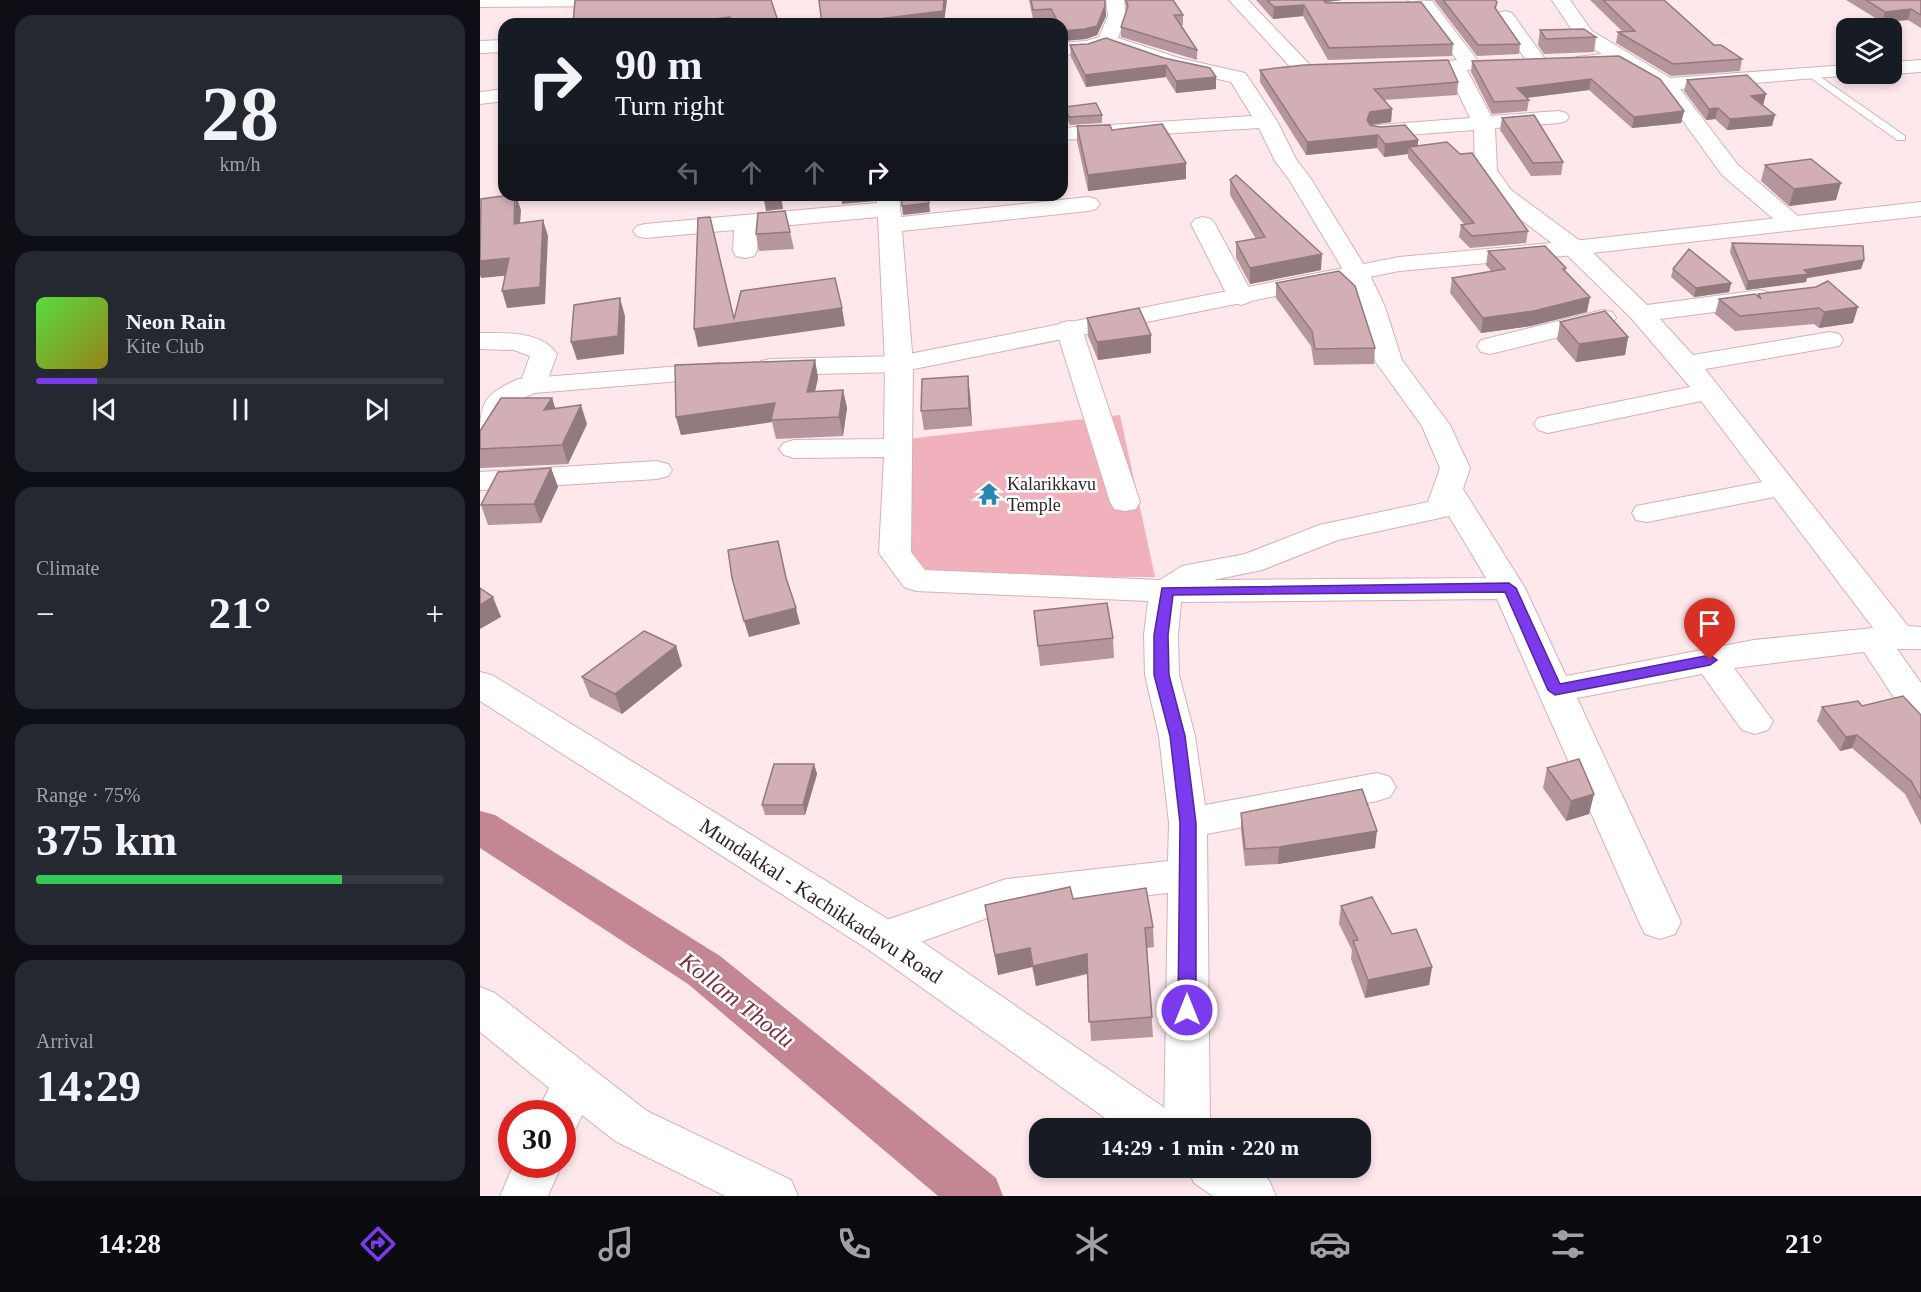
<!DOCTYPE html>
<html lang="en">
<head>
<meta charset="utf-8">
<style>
  :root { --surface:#171b24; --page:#242831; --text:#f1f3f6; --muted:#9ea1a6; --line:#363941; --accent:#7c3aed }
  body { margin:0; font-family:"Times New Roman",serif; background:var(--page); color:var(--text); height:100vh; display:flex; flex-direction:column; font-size:22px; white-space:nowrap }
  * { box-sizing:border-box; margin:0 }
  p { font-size:20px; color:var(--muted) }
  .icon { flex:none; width:33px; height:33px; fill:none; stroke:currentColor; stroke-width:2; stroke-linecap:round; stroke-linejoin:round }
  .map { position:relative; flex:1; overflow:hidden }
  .drawer { display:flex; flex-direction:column; gap:15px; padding:15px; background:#0d0f14; width:480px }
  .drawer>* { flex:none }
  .banner { position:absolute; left:18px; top:18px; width:570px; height:183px; border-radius:18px; box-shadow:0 3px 9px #0003; background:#171b24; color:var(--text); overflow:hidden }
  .buttons { position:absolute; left:1356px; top:18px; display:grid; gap:12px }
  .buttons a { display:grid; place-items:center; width:66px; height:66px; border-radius:12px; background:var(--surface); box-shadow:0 3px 9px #0003; font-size:30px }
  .speed { position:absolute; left:18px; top:1100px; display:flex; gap:12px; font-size:30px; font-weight:700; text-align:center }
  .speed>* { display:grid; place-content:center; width:78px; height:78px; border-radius:50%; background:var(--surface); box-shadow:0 3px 9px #0003; line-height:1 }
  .speed .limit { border:9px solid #d22; background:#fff; color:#111 }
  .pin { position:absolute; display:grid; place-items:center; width:51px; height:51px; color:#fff; margin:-62px -26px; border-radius:50% 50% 50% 0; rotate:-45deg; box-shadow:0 0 6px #0007 }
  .pin .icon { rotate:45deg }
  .me { position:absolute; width:66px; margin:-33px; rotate:0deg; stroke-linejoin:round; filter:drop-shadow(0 0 4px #0008) }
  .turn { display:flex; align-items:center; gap:21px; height:126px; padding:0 18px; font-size:27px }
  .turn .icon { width:78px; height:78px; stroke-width:2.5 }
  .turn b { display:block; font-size:42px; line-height:51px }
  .lanes { display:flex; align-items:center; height:57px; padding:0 18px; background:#0003; justify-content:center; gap:30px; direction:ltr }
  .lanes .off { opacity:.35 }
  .big { font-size:45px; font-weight:700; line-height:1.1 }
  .drawer .widget { flex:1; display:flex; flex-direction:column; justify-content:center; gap:9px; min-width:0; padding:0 21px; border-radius:18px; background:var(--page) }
  .drawer .dial { align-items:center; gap:0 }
  .dial b { font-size:78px; line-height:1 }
  .song { display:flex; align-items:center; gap:18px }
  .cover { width:72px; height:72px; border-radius:9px; background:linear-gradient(135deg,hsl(110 70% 55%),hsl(50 70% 35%)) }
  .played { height:6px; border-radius:3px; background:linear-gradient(90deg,var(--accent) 15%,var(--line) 15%) }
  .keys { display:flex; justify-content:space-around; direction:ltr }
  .heat { display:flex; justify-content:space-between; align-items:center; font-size:33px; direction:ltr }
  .charge { height:9px; border-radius:4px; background:linear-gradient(90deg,#34c759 75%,var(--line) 0) }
  .trip { position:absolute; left:549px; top:1118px; width:342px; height:60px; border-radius:18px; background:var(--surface); box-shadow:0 3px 9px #0003; font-weight:700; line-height:60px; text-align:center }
  .menu { display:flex; height:96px; justify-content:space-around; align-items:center; background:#090b0e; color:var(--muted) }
  .menu .icon { width:42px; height:42px }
  .menu .current { color:var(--accent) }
  .menu b { font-size:27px; color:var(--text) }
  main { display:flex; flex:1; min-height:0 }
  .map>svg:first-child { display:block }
  .green { fill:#f0b1bc }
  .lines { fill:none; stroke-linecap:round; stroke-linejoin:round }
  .canal { fill:#c38692; fill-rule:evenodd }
  .service-casing { stroke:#d3b1b7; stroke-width:2 }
  .minor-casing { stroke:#d3b1b7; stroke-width:2 }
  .tertiary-casing { stroke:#d3b1b7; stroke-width:2 }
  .service { fill:#fff; fill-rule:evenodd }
  .minor { fill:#fff; fill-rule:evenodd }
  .tertiary { fill:#fff; fill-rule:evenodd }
  .wall { fill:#b4969c }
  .shaded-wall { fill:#927a7f }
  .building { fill:#d1afb5; stroke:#927a7f; stroke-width:1.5 }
  .route { fill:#7c3aed; stroke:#51269a; stroke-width:1.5 }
  .labels { text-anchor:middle; stroke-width:5; stroke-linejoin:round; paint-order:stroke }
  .poi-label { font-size:18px; fill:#312427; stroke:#fff; text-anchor:start }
  .near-street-label { font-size:21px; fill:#312427; stroke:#fff }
  .near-water-label { font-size:24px; font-style:italic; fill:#7c3145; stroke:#fff }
</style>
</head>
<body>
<main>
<section class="drawer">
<div class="widget dial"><b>28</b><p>km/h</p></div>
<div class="widget">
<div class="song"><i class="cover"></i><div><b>Neon Rain</b><p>Kite Club</p></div></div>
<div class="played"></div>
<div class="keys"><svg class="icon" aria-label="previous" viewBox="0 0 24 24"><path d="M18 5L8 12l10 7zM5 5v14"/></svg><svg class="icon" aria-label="pause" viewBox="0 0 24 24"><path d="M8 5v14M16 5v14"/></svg><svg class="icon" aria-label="next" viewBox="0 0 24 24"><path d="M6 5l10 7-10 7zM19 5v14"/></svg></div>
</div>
<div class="widget"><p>Climate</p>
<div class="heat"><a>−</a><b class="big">21°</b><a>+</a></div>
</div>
<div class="widget"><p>Range · 75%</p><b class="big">375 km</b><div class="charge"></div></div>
<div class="widget"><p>Arrival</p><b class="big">14:29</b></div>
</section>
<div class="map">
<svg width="1441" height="1196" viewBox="0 0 1441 1196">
  <rect width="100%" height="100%" fill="#fee8ec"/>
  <path class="green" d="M640,415L675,577L449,576L426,552L427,439Z"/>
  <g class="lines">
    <path class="canal" d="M0,811L15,815L240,956L516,1178L523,1196H458L208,984L0,848Z"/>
    <g class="service-casing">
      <path id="service" d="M1332,71L1425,136V140H1417L1328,76L1327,74Z"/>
    </g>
    <g class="minor-casing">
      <path id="minor" d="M0,0H149L150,1L147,5L141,6L0,7Z
        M626,0H644L646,16L638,38L699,58L765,73L768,77L797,121L816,159L831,179L889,273L905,307L922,360L970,425L990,468L983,489L1045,588L1086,676L1274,640L1393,628L1294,497L1167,522L1156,520L1152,513L1156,506L1282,482L1221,401L1068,433L1058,430L1054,424L1058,418L1210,387L1152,319L1085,253L1015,200L995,170L994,130L899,137L891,136L888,131L891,126L899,125L990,118L965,65L968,61L977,60L940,9L928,0L952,1L998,61L1001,65L998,69L987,70L1011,116L1079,111L1086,113L1089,117L1086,121L1079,123L1015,128L1017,170L1031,190L1103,243L1167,305L1281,290L1290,293L1294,298L1290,303L1281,306L1180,319L1213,355L1350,332L1359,334L1363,340L1359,346L1225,369L1428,626L1441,627V649H1417L1441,683V723L1428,719L1384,652L1254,668L1293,721L1288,730L1275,734L1262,730L1222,674L1097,698L1201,922L1195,934L1180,939L1165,934L1159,922L1017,599L701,602L698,635L699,675L715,736L725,805L897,773L910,777L916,787L910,797L897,801L727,834L730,1128H684L688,893L527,911L404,955L389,950L383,938L389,926L526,879L688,861L689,823L679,736L665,675L664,635L668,601L436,591L424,587L399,553L404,457L314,458L304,455L299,449L304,443L314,440L404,439L405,364L398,217L278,228L277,251L274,256L265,258L256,256L253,251L254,230L165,238L157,236L153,231L157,226L165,224L397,203V195H419L421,217L608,197L616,199L620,204L616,209L608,211L422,231L433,364L431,552L445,570L680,580L702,566L765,554L839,525L948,502L960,468L942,426L895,361L879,307L865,273L810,181L795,161L779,128L582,140V128L772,116L751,82L685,67L626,47L608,53L582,55V43L606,41L619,37L628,16ZM969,516L1006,578L733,580L782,570L858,540Z
        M749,0H768L830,65L833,69L830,73H816Z
        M1072,0H1090L1112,31L1190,78L1366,65V74H1374L1373,75L1200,89L1258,165L1319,217L1323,222L1319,227L1311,229L1303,227L1242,175L1179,88L1139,65H1097L1094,61L1097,57L1122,54L1098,39Z
        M1025,11L1032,13L1065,59L1068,63L1065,67H1051L1016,17L1018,13Z
        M24,40V52L0,53V41Z
        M1441,60V72L1412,74H1410L1412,62Z
        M24,89V101L0,104V92Z
        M723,217L731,219L735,224L774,297L770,302L761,305L752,302L748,297L711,224L715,219Z
        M1123,310L1132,312L1136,318L1132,324L1010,354L1001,352L997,346L1001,340Z
        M589,321L598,323L602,329L660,502L656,509L645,511L634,509L630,502L576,329L580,323Z
        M0,333C25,333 62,331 77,354L64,390L54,392L44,390L40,384L50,356L34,350L0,349Z
        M177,461L188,464L192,470L188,476L177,479L0,490V472Z
        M0,987L15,993L167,1111L311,1180L318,1196H245L135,1141L102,1115L96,1128L82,1133V1113H57L69,1088L0,1032Z
        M34,1164H82L68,1196H20Z"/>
    </g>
    <g class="tertiary-casing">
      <path id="tertiary" d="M1441,202V216L1094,255L919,271L419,372L291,375L281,373L277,367L281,361L291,359L419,356L919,257L1094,241Z
        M239,363L249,365L253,371L249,377L54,393L35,402L10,436L0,439C0,401 4,395 38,379Z
        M0,672L12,675L419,926L692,1113L699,1128H639L389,950L0,701Z
        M707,1167H770L789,1180L796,1196H733L714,1183Z"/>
    </g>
    <use href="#service" class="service"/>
    <use href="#minor" class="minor"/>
    <use href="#tertiary" class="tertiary"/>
  </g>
  <path class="wall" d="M549,0H625L626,16L617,35L606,39L583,41L582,24H574L571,18L553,19Z
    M645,0H693L703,15V25H700L717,50V60L641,37V27L647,10Z
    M776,0H862L846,2V3L973,44L972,56L848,60L823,16L793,19Z
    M954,0H1015L1017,2L1016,9L1040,44L1039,54L997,56Z
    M1110,0H1184L1234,45L1262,59L1260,71L1191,76L1136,43L1138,32L1142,31Z
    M1366,0H1441V28L1428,20L1402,22Z
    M1060,30L1116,37L1114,52L1064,54L1058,45Z
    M590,45L736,77V89L696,93L686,77L606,87L591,57Z
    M1139,56L1204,111L1201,123L1152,128L1109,90L1047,98L1049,100L1047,111L1012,114L991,72L992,61Z
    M780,70L978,82L977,95L904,100L912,109L911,122L891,125L938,140V146L1048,231L1046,243L990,248L979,237L981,225L984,224L928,158V154L904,157L897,148L826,155L780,82Z
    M1207,80L1283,106L1292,126L1247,130L1235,119L1226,120L1204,91Z
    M584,107L622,115V123L590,125L585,115Z
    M1022,118L1083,162L1081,175L1051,176L1020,130Z
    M597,126L706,179L608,191L597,141Z
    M1285,165L1356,200L1309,206L1281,181Z
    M750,180L841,270L770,284L756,258V242L776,239L750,195Z
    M310,232L314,249L279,251L276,234Z
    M1252,243L1384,260L1381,269L1327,278L1326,282L1266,290L1250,252Z
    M1008,251L1086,268L1085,271L1107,312L1051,326L1001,333L970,293L972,278L1011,271L1006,265Z
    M1193,269L1251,283L1249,292L1214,297L1191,277Z
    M796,283L895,348L894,364L834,365L831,346L796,298Z
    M1336,287L1373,323L1339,328L1334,324L1255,331L1235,314L1239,299L1278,296V294Z
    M607,318L671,335V353L618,360L608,336Z
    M1080,322L1148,337L1145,355L1096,362L1077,340Z
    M335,360L338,378L335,391L363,390L367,408L363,436L296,439L292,422L201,435L196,417Z
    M490,394L492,426L444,430L441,411Z
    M72,398L75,409L107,424L88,464L0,468V431Z
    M71,468L78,487L61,523L8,525L1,505Z
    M554,611L633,638L634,658L560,666Z
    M196,646L202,666L142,714L110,697L102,677Z
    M1382,706L1441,715V825L1425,794L1372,748L1360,751L1337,721L1342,707Z
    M334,764L337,774L325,815H285L282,805Z
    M1067,768L1114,794L1109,814L1086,821L1063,788Z
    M761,813L895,848L798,864L765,866L761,830Z
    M593,899L673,927L674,947L667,948L673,1037L611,1041L608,974L556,986L552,967L518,975L505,905Z
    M861,906L912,934L952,967L949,985L885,998L871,959L872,950L859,924Z"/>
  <path class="shaded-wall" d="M464,0H467L464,23L457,24H374L373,22Z
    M842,0H862L846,2Z
    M824,5L823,16L793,19L794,7Z
    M625,6L626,16L617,35L606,39L583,41L582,31Z
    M1431,9L1428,20L1402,22L1405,12Z
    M250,17L251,24H191Z
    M686,65V77L606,87L605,75Z
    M736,77V89L696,93V81Z
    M1111,79L1109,90L1035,99L1037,88Z
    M1286,94L1283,106L1271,96Z
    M1238,108L1235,119L1226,120L1229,109Z
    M912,109L911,122L889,125L887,120L890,112Z
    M1204,111L1201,123L1152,128L1154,117Z
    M1295,115L1292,126L1247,130L1250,119Z
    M898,135L897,148L826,155L827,142Z
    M938,140L937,153L929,147L928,154L904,157L905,144Z
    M706,163V179L608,191V175Z
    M1361,183L1356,200L1309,206L1314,189Z
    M36,195L41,210L39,240L34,224Z
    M174,195H189L174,197Z
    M283,195H301L303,209L286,211Z
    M361,195H396L395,201L362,204Z
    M449,203L450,212L423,215L422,206Z
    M63,220L68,236L65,304L27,308L22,291Z
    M842,254L841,270L770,284V268Z
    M29,258L34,275L1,278L0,275V261Z
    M1384,260L1381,269L1327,278L1326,282L1266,290L1268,281L1324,270Z
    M1251,283L1249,292L1214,297L1216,288Z
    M1110,297L1107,312L1051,326L1001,333L1003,318Z
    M140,298L145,316L144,354L97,360L91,342Z
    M1378,307L1373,323L1339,328L1344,312Z
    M362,308L365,326L218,347L214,329Z
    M671,335V353L618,360L617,342Z
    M1148,337L1145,355L1096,362L1099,344Z
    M335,360L338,378L331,410L327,392Z
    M488,376L490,394L492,426L489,408Z
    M363,390L367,408L363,436L359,417Z
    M72,398L78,417L64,410Z
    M295,403L291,420L292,422L201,435L196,417Z
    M101,405L107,424L88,464L82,445Z
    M71,468L78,487L61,523L54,504Z
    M13,597L21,617L0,629V605Z
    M316,608L320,624L269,637L264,621Z
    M196,646L202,666L142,714L135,694Z
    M1377,735L1372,748L1360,751L1366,737Z
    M334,764L337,774L325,815L323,805Z
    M1114,794L1109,814L1086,821L1091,801Z
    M897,831L895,848L798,864L799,847Z
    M550,948L552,967L518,975L515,955Z
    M607,954L609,973L556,986L553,966Z
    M952,967L949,985L885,998L888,980Z"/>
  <path class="building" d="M95,0H291L299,24H250V17L191,24H93Z
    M339,0H464L463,11L373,22L374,24H342Z
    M551,0H625V6L617,26L605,29L582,31V24H579L571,9L553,10Z
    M646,0H693L703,15H694L717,50L641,27L648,6Z
    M787,0H843L846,3L941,2L973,44L849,48L824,5L794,7Z
    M963,0H1015L1017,2L1015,8L1040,44L998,45Z
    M1123,0H1184L1234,45H1241L1262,59L1193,64L1138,32L1155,31Z
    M1386,0H1441V15L1431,9L1405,12Z
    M1104,29L1116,37L1066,39L1060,30Z
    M626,38L684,58L730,68L736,77L696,81L686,65L605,75L590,45L608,44Z
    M1139,56L1180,79L1204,111L1154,117L1111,79L1037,88L1049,100L1014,102L992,61Z
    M968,60L978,82L894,89L912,109L890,112L887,120L890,125L900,127L925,125L938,140L905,144L898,135L827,142L780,70L824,65Z
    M1267,75L1286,94L1271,96L1295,115L1250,119L1238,108L1229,109L1207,80Z
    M616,103L622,115L589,117L584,107Z
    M1054,115L1083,162L1053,163L1022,118Z
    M682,124L706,163L608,175L597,126L630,125L632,130Z
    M967,142L980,154L992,153L1048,231L992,236L981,225L994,223L929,147Z
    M1331,159L1361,183L1314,189L1285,165Z
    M756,175L842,254L770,268L756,242L785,237L750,180Z
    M30,195H35L34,224L63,220L60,287L22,291L29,258L0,261L1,199Z
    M421,195H447L449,203L422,206Z
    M305,211L310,232L276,234L278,213Z
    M230,217L254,319L261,291L355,278L362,308L214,329L218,218Z
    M1252,243L1383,246L1384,260L1324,270L1329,274L1268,281Z
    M1065,246L1086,268L1083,269L1110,297L1054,311L1003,318L972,278L1025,269L1008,251Z
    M1209,249L1251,283L1216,288L1193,269Z
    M859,271L875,286L895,348L835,349L832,331L796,283Z
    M1348,281L1378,307L1344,312L1339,308L1260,316L1239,299L1275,294L1281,299L1278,294L1336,287Z
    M140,298L138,336L91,342L94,305Z
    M659,308L671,335L617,342L607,318Z
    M1125,311L1148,337L1099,344L1080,322Z
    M335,360L327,392L363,390L359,417L291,420L295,403L196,417L195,365Z
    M488,376L489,408L441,411L442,379Z
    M21,398H72L64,410L101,405L82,445L0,449V431Z
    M71,468L54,504L1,505L18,472Z
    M298,541L306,578L316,608L264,621L252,578L248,550Z
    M0,588L13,597L0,605Z
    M627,603L633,638L558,646L554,611Z
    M164,631L196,646L135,694L102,677Z
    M1423,696L1441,715V799L1431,781L1377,735L1366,737L1342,707L1378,701L1382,706Z
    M1099,759L1114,794L1091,801L1067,768Z
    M294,764H334L323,805H282Z
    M882,789L897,831L799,847L765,849L761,813Z
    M590,887L593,899L666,888L673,927L665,928L672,1017L609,1022L607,954L553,966L550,948L515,955L505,905Z
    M892,897L912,934L936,929L952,967L888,980L873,941L878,940L861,906Z"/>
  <path class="route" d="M1029,583L1036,588L1080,684L1230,655L1237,660L1230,665L1075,695L1068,690L1025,592L693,595L688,635L689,675L705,736L716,823V1010L713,1015L707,1018L701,1015L698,1010L700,823L690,736L674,675V635L682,588Z"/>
  <defs>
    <g id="temple-bare" transform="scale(1.8)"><path d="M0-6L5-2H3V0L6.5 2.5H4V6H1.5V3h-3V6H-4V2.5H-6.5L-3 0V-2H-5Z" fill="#2888b3" stroke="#fff" stroke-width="2.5" paint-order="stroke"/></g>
  </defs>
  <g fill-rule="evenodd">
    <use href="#temple-bare" x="509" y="494"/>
  </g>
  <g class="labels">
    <g class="poi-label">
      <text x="527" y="490">Kalarikkavu<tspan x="527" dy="21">Temple</tspan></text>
    </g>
    <g class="near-street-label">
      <text transform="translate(341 901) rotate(33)" y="7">Mundakkal - Kachikkadavu Road</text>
    </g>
    <g class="near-water-label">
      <text transform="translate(257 1000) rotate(38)" y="8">Kollam Thodu</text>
    </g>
  </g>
</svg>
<div class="buttons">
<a><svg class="icon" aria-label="layers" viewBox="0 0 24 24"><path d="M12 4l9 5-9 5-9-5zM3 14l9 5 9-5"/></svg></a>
</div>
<div class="speed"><div class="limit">30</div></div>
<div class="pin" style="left:1230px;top:660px;background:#d93025"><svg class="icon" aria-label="arrive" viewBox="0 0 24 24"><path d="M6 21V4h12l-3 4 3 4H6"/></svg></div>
<svg class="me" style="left:707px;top:1010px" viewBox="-20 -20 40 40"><circle r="17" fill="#7c3aed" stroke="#fff" stroke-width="3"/><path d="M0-11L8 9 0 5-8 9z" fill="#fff"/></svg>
<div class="trip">14:29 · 1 min · 220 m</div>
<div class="banner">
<div class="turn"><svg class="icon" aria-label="right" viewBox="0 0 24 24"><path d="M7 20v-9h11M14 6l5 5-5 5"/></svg><div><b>90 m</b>Turn right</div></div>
<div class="lanes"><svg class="icon off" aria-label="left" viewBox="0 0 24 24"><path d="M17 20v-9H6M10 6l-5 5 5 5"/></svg><svg class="icon off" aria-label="ahead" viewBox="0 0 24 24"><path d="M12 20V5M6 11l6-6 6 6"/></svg><svg class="icon off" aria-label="ahead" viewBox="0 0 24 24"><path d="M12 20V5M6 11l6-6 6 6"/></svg><svg class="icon" aria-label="right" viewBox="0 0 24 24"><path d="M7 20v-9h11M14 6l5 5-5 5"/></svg></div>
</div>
</div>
</main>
<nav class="menu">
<b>14:28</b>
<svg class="icon current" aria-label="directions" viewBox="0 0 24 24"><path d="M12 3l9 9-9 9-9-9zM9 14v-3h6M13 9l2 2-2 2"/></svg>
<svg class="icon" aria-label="music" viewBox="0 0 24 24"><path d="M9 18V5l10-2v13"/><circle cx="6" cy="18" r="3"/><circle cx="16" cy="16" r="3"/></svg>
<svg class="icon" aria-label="phone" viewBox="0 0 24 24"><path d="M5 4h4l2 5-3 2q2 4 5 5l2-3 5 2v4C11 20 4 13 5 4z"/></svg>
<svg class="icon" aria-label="climate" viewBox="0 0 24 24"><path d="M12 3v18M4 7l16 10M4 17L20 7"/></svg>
<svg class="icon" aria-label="car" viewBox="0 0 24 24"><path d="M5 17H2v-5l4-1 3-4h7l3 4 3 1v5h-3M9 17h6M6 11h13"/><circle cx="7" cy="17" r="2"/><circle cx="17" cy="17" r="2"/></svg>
<svg class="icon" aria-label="filters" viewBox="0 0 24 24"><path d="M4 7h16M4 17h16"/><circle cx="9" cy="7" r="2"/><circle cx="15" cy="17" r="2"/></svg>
<b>21°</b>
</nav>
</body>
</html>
